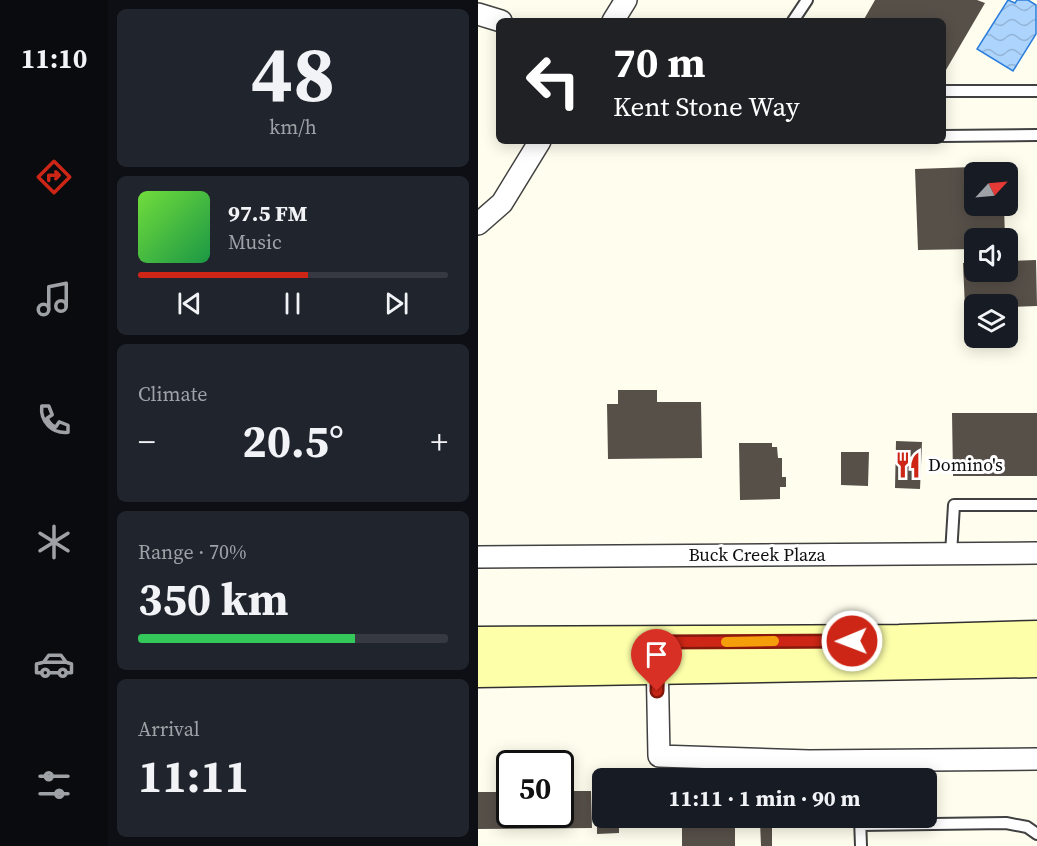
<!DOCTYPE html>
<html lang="en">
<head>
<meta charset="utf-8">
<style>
  :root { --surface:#171b24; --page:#20242c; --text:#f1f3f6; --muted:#9ea1a6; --line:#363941; --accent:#cd2616 }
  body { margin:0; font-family:"Source Serif 4",serif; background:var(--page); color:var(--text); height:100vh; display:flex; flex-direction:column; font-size:22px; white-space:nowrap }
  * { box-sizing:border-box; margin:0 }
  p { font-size:20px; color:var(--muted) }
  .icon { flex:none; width:33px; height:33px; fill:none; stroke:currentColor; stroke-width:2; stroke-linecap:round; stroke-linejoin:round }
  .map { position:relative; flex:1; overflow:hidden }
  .sheet { display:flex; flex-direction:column; gap:9px; padding:9px; background:#0d0f14; width:370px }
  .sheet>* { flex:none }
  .hud { position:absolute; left:18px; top:18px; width:450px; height:126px; border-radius:9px; box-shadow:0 3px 15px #0003; background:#202124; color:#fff; overflow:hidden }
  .needle { width:39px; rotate:64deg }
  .controls { position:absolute; left:486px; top:162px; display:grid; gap:12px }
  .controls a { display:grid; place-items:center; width:54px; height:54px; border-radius:9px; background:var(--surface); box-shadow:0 3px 15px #0003; font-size:30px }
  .speed { position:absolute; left:18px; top:750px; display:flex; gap:12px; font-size:30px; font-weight:700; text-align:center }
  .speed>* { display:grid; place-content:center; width:78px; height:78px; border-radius:50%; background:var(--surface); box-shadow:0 3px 15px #0003; line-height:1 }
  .speed .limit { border:3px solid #111; border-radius:9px; background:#fff; color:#111 }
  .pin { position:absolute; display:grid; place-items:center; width:51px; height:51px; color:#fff; margin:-62px -26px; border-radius:50% 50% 50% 0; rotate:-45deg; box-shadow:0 0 6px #0007 }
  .pin .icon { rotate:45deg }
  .me { position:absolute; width:66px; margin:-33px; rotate:269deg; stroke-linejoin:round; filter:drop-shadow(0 0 4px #0008) }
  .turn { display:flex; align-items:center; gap:21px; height:126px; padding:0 18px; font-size:27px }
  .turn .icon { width:78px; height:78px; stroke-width:2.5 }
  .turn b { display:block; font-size:42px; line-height:51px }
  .big { font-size:45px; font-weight:700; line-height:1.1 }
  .sheet .tile { flex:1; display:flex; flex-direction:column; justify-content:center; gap:9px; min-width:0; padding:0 21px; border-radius:9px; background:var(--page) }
  .sheet .dial { align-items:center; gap:0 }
  .dial b { font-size:78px; line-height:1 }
  .song { display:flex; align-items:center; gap:18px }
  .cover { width:72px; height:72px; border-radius:9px; background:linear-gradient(135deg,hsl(100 70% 55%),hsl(140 70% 35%)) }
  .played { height:6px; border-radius:3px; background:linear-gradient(90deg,var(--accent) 55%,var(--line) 55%) }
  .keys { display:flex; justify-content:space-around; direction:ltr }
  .heat { display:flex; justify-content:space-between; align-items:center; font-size:33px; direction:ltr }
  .charge { height:9px; border-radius:4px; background:linear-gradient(90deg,#34c759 70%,var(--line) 0) }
  .trip { position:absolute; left:114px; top:768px; width:345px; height:60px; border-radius:9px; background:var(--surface); box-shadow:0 3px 15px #0003; font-weight:700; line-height:60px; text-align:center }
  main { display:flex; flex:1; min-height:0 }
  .tabs { display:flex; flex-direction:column; width:108px; justify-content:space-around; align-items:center; background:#090b0e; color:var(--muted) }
  .tabs .icon { width:42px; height:42px }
  .tabs .on { color:var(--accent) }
  .tabs b { font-size:27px; color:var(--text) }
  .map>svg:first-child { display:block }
  .water { fill:url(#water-waves); stroke:#2c7edc; stroke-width:1.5 }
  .building { fill:#575049 }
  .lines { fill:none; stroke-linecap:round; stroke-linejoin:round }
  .lane-casing { stroke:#414141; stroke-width:14 }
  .street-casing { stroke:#414141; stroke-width:24 }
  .secondary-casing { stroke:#303030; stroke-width:33 }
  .lane { stroke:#fff; stroke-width:10 }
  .street { stroke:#fff; stroke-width:21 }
  .secondary { stroke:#fdffa9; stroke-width:30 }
  .route-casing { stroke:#85190e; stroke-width:15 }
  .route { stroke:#cd2616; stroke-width:10 }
  .slow { stroke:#f59e0b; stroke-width:10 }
  .labels { text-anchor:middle; stroke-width:6; stroke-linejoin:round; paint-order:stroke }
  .poi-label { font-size:18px; fill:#0e0e0e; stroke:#fff; text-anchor:start }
  .street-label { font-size:18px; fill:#0e0e0e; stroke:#fff }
</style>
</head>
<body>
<main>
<nav class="tabs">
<b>11:10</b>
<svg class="icon on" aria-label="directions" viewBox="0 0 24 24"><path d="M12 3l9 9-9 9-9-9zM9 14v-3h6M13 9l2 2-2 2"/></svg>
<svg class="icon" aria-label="music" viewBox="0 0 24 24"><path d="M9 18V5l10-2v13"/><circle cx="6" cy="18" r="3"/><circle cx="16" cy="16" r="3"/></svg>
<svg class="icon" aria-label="phone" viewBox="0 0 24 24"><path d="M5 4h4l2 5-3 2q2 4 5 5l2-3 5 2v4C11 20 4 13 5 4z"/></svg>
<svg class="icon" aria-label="climate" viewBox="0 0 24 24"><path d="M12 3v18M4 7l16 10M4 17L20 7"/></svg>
<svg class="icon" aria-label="car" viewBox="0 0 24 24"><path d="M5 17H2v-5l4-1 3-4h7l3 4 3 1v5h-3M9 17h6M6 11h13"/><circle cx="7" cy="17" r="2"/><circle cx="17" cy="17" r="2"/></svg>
<svg class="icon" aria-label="filters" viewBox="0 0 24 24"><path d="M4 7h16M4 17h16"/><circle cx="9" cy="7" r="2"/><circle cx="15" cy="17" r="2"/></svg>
</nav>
<section class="sheet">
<div class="tile dial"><b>48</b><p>km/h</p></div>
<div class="tile">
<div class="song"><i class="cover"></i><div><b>97.5 FM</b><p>Music</p></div></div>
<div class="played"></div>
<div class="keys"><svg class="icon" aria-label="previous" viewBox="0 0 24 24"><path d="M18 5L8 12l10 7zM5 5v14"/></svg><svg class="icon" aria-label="pause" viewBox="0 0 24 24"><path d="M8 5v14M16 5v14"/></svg><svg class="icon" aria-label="next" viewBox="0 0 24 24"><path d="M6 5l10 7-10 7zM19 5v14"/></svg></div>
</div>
<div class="tile"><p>Climate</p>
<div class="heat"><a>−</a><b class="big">20.5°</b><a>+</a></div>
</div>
<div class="tile"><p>Range · 70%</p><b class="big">350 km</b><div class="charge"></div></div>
<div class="tile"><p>Arrival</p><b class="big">11:11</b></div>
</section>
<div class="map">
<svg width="559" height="846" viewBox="0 0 559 846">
  <defs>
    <pattern id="water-waves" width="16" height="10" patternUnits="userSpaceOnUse" patternTransform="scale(1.5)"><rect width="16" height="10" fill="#acd4fd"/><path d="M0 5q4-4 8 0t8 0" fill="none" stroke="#93b5d8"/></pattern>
  </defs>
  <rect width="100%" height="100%" fill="#fffeee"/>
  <path class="water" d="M530,0L537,3L539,0H550L558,5V34L535,71L499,49Z"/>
  <path class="building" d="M397,0H499L507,3L465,75V21H385Z
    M524,166L525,172H496V206H526L527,238H496V249L440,250L437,169Z
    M558,260L559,306L530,307V304H496V308H487L485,263L496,262V272H530V261Z
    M140,390H179V402H223L224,458L130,459L129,404H140Z
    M474,413H559V476H475Z
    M418,441L444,442L442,489L417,488Z
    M261,443H294V447H299L300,458H304V477H308V487H302V499L262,500Z
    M363,452H391L390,486L363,485Z
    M82,791H113L114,828L0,829V792H32V814H82Z
    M119,793H124V818H141V833L119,834Z
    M215,822H257V846H204V825H214Z
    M282,822H294V846H283Z"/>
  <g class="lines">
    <g class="lane-casing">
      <path id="lane" d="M315,21L329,0
        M465,91H559
        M465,136L559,135
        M473,554L476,505H559
        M381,760V778
        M382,818L383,846
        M382,825L528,823L549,827L559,834"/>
    </g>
    <g class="street-casing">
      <path id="street" d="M0,14L23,21
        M135,21L148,0
        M0,224L24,203L62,141
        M0,557L559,553
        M179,655L181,756L331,761L559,759"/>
    </g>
    <g class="secondary-casing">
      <path id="secondary" d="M0,642L421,640L559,636
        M0,672L559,662"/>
    </g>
    <use href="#lane" class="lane"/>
    <use href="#street" class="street"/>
    <use href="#secondary" class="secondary"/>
  </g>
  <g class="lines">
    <g class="route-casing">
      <path id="route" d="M179,691L180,642L374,641"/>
    </g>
    <use href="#route" class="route"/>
    <path class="slow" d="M248,642L296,641"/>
  </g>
  <defs>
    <g id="restaurant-bare" transform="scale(2.07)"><path d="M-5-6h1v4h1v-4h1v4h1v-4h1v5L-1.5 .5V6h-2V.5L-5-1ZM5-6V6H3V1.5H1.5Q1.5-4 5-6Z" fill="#cd2616" stroke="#fff" stroke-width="2.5" paint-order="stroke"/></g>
  </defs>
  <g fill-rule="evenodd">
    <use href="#restaurant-bare" x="430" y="465"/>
  </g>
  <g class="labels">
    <g class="poi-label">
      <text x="450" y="471">Domino's</text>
    </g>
    <g class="street-label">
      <text x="279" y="561">Buck Creek Plaza</text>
    </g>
  </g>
</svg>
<div class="controls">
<a><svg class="needle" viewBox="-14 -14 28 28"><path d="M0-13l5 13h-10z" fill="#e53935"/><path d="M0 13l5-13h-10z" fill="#9ea1a6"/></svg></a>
<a><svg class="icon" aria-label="sound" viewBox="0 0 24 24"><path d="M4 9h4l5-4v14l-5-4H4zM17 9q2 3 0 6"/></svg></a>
<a><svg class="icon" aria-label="layers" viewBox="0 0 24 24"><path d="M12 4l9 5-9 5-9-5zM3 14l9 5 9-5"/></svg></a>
</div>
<div class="speed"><div class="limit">50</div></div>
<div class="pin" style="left:179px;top:691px;background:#d93025"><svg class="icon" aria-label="arrive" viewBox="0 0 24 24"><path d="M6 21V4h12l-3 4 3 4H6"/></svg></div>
<svg class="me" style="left:374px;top:641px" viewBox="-20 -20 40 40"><circle r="17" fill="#cd2616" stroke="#fff" stroke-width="3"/><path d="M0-11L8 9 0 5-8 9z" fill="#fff"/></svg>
<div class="trip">11:11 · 1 min · 90 m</div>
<div class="hud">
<div class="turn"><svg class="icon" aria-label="left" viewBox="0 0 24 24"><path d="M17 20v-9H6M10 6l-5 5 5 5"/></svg><div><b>70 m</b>Kent Stone Way</div></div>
</div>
</div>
</main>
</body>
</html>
